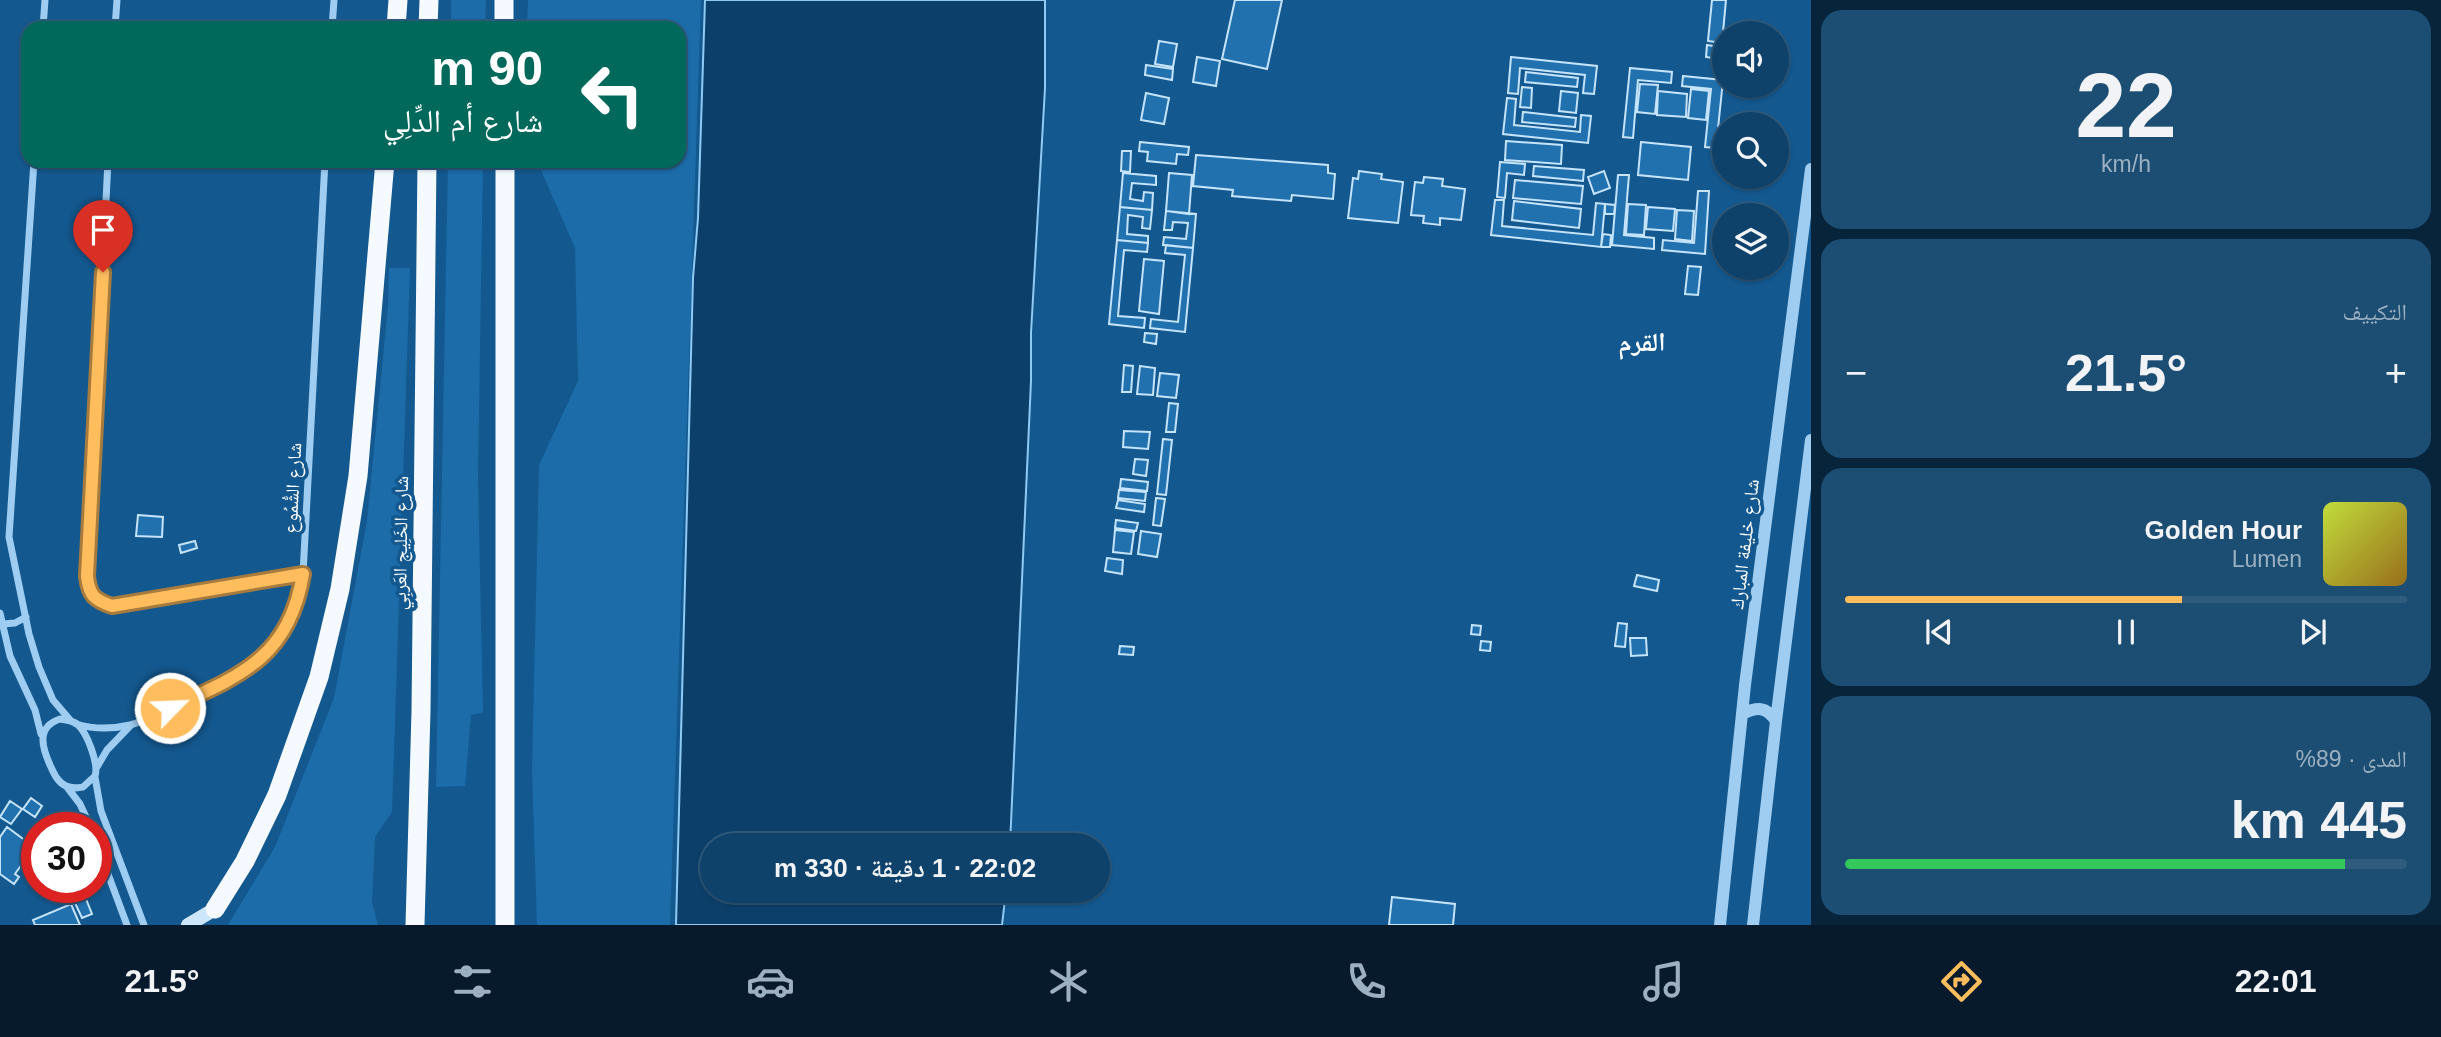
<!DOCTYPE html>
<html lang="ar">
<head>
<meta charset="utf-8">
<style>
  :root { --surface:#0e426b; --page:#1c4d73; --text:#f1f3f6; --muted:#9bb0c1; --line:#2e5b7e; --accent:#ffbd5e }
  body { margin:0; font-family:Helvetica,"Noto Naskh Arabic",sans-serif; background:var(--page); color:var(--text); direction:rtl; height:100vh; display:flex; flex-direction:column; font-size:26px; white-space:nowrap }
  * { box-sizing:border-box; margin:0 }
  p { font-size:23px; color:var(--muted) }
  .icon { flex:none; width:38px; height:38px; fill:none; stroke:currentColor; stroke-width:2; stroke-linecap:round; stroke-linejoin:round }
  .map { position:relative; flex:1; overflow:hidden; direction:ltr }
  .sheet { display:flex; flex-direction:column; gap:10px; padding:10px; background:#08243b; width:630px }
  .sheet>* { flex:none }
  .banner { position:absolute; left:21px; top:21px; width:665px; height:147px; border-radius:21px; box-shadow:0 2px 5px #0004,0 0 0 2px var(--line); direction:rtl; background:#00695c; color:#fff; overflow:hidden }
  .buttons { position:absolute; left:1712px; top:21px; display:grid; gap:14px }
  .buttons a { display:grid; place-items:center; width:77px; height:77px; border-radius:50%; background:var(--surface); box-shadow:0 2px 5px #0004,0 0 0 2px var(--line); font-size:35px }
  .speed { position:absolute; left:21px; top:812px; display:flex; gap:14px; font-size:35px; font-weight:700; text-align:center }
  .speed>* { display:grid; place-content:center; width:91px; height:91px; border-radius:50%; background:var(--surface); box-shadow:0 2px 5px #0004,0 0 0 2px var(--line); line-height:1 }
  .speed .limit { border:10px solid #d22; background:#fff; color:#111 }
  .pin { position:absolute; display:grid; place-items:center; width:60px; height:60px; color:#fff; margin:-72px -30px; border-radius:50% 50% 50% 0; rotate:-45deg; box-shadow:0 0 7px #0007 }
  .pin .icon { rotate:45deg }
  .me { position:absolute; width:77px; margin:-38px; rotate:66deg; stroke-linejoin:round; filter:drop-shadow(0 0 5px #0008) }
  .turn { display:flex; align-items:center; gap:24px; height:147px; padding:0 28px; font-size:32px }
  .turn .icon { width:91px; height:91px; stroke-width:2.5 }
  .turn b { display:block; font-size:49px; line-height:60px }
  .big { font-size:52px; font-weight:600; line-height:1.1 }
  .sheet .widget { flex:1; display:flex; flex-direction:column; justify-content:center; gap:10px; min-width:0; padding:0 24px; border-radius:21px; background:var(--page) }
  .sheet .dial { align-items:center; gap:0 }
  .dial b { font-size:91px; line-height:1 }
  .song { display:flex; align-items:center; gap:21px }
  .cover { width:84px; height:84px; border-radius:10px; background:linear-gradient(135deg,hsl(70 70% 55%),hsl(40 70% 35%)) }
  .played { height:7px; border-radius:4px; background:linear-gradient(90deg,var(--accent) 60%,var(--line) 60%) }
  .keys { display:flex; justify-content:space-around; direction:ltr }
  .heat { display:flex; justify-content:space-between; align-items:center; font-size:38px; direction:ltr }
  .charge { height:10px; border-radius:5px; background:linear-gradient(90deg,#34c759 89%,var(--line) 0) }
  .trip { position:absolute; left:700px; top:833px; width:410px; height:70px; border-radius:35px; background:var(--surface); box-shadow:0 2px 5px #0004,0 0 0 2px var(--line); font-weight:600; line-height:70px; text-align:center; direction:rtl }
  .menu { display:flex; height:112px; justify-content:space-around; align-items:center; background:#061a2b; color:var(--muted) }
  .menu .icon { width:49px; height:49px }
  .menu .active { color:var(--accent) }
  .menu b { font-size:32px; color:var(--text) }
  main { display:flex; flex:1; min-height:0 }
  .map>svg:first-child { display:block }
  .green { fill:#1b6ca9 }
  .water { fill:#0c406b; stroke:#8fcaf4; stroke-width:2 }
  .building { fill:#2171ae; stroke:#c5e4fc; stroke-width:2 }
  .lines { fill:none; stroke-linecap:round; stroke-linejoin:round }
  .minor { stroke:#9ecdf1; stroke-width:7 }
  .tertiary { stroke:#9ecdf1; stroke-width:12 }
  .secondary { stroke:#cce6fc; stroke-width:14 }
  .trunk { stroke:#f4faff; stroke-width:19 }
  .route-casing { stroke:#a67b3d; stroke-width:18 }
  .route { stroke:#ffbd5e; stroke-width:12 }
  .labels { text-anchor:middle; stroke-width:7; stroke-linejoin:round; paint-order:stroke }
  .street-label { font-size:19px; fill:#fff; stroke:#13588f }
  .district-label { font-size:26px; font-weight:bold; fill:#fff; stroke:#13588f }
</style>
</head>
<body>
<main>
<section class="sheet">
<div class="widget dial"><b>22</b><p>km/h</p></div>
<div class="widget"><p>التكييف</p>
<div class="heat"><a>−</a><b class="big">21.5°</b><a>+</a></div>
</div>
<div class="widget">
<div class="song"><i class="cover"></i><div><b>Golden Hour</b><p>Lumen</p></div></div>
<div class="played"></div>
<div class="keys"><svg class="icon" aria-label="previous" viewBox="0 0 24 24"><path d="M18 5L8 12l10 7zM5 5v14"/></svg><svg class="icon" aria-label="pause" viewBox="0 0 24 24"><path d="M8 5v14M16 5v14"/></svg><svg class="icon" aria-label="next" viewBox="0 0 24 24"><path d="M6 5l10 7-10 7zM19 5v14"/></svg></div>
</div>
<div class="widget"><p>المدى · 89%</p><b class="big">445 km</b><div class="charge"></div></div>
</section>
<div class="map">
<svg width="1811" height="925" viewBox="0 0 1811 925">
  <rect width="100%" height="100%" fill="#13588f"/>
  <path class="green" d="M451,0H486L485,28H451Z
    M528,0H701L670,925H537L532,771L539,465L578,381L575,248L537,161H679V28H527Z
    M448,161H483L478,478L483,713L471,715L465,786L436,787Z
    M389,268H410L392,812L375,837L372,902L378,925H228L275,847L334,698L367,521L388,306Z"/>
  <path class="water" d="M705,0H1045V88L1031,333V381L1010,845H712V891H1006L1002,925H676L693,278L698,218Z"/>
  <path class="building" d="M1235,0H1282L1267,69L1222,59Z
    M1712,0H1726L1722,43L1708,41Z
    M1159,41L1177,44L1173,67L1155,64Z
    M1707,45L1714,46L1713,58L1706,57Z
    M1718,45L1724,46V63L1716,62Z
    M1197,57L1220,61L1216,86L1193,82Z
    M1511,57L1597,66L1594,94L1583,93L1585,75L1520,68L1518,94L1508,93Z
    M1146,65L1173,69L1172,80L1145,75Z
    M1630,68L1672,72L1671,83L1638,80L1633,138L1623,137Z
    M1526,72L1578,78L1577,87L1525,82Z
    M1683,76L1723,80L1716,148L1705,147L1711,89L1682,86Z
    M1640,84L1658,85L1655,114L1637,112Z
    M1522,87L1532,88L1531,108L1520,107Z
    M1691,89L1709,91L1706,120L1688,118Z
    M1561,91L1578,93L1576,113L1559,111Z
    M1658,91L1687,94L1686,117L1657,115Z
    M1146,93L1169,98L1164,124L1141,120Z
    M1507,98L1516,99L1514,125L1580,132L1581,115L1591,116L1588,143L1503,134Z
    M1523,112L1576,118L1575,127L1522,122Z
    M1506,141L1562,145L1561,164L1505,160Z
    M1140,142L1189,147L1188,155L1177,154L1176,164L1147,161L1148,152L1139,151Z
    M1641,142L1691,147L1688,180L1638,175Z
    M1122,151H1131L1130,172L1121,171Z
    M1196,155L1328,165V173L1335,174L1333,199L1292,195L1291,201L1232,196L1233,190L1193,186Z
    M1500,162L1525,164L1524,175L1507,173L1505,198L1497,197Z
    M1534,166L1584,170L1583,181L1533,176Z
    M1359,171L1382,174L1381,179L1403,182L1398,223L1348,218L1353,178L1358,179Z
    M1604,171L1610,188L1594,194L1588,177Z
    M1123,173L1156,176V185L1132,183L1130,199L1143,201L1144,192L1153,193L1152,210L1120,207Z
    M1169,173L1192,175L1189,214L1166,211Z
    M1618,175H1629L1624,235L1654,238V249L1612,245Z
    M1424,177L1443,179L1442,186L1465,189L1461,220L1440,218V225L1423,223L1424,216L1411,215L1415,182L1423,183Z
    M1515,180L1583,186L1581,204L1513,198Z
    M1698,191H1709L1705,254L1662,250L1663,240L1694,243Z
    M1495,200H1504L1502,226L1593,235L1596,203L1605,204L1601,247L1491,235Z
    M1514,201L1581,209L1579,228L1512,220Z
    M1605,204L1615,205L1614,214H1605Z
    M1628,204L1646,205L1644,235L1626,234Z
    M1120,207L1152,210L1150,229L1142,228L1143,217L1128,215L1127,234L1148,236V243L1117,240Z
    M1648,207L1675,209L1673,231L1646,229Z
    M1677,210L1694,211L1692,241L1675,239Z
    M1166,211L1196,214L1193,248L1163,245L1164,237L1186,239L1188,223L1173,222L1172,230H1164Z
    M1603,234L1611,235L1610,247H1601Z
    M1117,240L1148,243L1147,252L1124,250L1118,316L1145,318L1144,328L1109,324Z
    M1166,245L1193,248L1185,332L1150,328L1151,319L1178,322L1185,255L1165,253Z
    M1144,259L1164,261L1159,314L1139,311Z
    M1688,266L1701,267L1698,295L1685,294Z
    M1145,333L1157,334L1156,344L1144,342Z
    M1124,365L1133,366L1131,392H1122Z
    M1140,366L1155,368L1153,395L1137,394Z
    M1160,373L1179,375L1176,398L1157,396Z
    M1169,403L1178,404L1175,432H1166Z
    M1124,431L1150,432L1148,449L1123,447Z
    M1163,439L1172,440L1166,495L1157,494Z
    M1135,459L1148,460L1146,476L1133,474Z
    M1121,479L1148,482L1147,491L1120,488Z
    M1119,490L1146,492L1145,501L1118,498Z
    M1156,498L1165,499L1161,526L1153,525Z
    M1118,500L1145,504L1144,512L1116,508Z
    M138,515L163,517L162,537L136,536Z
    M1116,520L1138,523L1136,531L1115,528Z
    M1115,530L1134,532L1131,554L1113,552Z
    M1141,531L1161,534L1157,557L1138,554Z
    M195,541L197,548L181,553L179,545Z
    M1107,558L1123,560L1122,574L1105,571Z
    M1637,575L1659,580L1657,591L1634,586Z
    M1618,623L1627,624L1625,647L1615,646Z
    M1472,625L1481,626L1480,635L1471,634Z
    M1630,638H1646L1647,655L1631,656Z
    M1481,641L1491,642L1490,651L1480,650Z
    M1120,646L1134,647L1133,655L1119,654Z
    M31,798L42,806L35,817L23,809Z
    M10,801L22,809L11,824L0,817Z
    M7,827L34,847L15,874L19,877L14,884L0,874V837Z
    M84,894L92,914L82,918L75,903L71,904L69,900Z
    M1392,897L1455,904L1453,925H1389Z
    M71,904L80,925H35L33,920Z"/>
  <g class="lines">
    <path class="minor" d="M43,28L45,0
      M115,28L117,0
      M332,28L334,0
      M34,161L9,537L29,634L39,667L53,700L71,721
      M108,161L87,576C89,595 94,600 112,606L303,574
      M0,613L10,656L35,710L41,734
      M3,624L15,623L26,617
      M60,719C66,720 71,720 77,724C87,732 99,764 95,776L83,787C77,788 72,789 66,786C57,782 54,773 50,765C42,747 36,727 60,719Z
      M76,724C93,729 113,729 130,725C143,722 157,713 170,708C206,692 245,678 271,647C290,626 298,601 303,574L325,161
      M97,767L107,750L130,726
      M95,777L101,811L144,925
      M67,787L80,804L91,828
      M96,842L127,925"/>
    <path class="tertiary" d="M1742,714C1757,707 1766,706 1776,721
      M1720,925L1745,685L1811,169
      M1753,925L1776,721L1811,440"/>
    <path class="secondary" d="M188,925L215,909"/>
    <path class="trunk" d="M504,0V28
      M396,28L398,0
      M428,28L429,0
      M505,161V925
      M215,909L245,861L277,795L319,677L340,589L358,476L385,161
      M415,925L421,711L427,161"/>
  </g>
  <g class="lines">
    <g class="route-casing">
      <path id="route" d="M103,272L87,576C89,595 94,600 112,606L303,574C289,658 240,676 170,708"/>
    </g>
    <use href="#route" class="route"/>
  </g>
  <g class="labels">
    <g class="street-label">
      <text transform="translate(292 488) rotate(-87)" y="7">شارع الشُّمُوع</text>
      <text transform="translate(400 543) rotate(-89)" y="7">شارع الخَلِيج العَربِي</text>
      <text transform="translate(1744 544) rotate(-83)" y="7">شارع خليفة المبارك</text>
    </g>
    <g class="district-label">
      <text x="1642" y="351">القرم</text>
    </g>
  </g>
</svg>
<div class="buttons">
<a><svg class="icon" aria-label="sound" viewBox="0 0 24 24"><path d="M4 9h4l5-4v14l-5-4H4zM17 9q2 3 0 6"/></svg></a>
<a><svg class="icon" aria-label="search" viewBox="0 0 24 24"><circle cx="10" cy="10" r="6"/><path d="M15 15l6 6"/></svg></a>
<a><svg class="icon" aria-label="layers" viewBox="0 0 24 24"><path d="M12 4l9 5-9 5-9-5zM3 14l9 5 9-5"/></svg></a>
</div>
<div class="speed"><div class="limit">30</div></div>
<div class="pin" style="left:103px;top:272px;background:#d93025"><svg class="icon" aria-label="arrive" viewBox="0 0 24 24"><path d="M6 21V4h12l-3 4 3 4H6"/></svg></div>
<svg class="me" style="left:170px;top:708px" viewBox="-20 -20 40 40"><circle r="17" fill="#ffbd5e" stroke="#fff" stroke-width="3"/><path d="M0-11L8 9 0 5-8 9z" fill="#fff"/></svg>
<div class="trip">22:02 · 1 دقيقة · 330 m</div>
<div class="banner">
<div class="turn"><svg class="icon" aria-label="left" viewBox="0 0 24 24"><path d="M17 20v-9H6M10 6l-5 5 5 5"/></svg><div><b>90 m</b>شارع أم الدِّلِي</div></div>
</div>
</div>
</main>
<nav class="menu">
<b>22:01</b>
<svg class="icon active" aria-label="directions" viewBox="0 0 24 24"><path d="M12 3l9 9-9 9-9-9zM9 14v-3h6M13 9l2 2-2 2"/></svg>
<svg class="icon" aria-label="music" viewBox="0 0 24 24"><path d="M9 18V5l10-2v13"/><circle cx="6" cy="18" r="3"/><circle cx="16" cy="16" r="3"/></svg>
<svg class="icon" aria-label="phone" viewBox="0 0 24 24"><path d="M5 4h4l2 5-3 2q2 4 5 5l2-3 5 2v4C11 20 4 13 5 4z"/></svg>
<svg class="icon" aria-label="climate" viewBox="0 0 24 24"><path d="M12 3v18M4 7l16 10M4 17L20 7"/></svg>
<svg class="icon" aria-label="car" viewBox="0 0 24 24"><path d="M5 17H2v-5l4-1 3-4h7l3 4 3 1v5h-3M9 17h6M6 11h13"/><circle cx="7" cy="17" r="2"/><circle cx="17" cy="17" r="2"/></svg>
<svg class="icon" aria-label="filters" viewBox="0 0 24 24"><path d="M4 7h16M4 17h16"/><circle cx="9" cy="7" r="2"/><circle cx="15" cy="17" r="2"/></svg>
<b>21.5°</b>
</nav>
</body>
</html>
